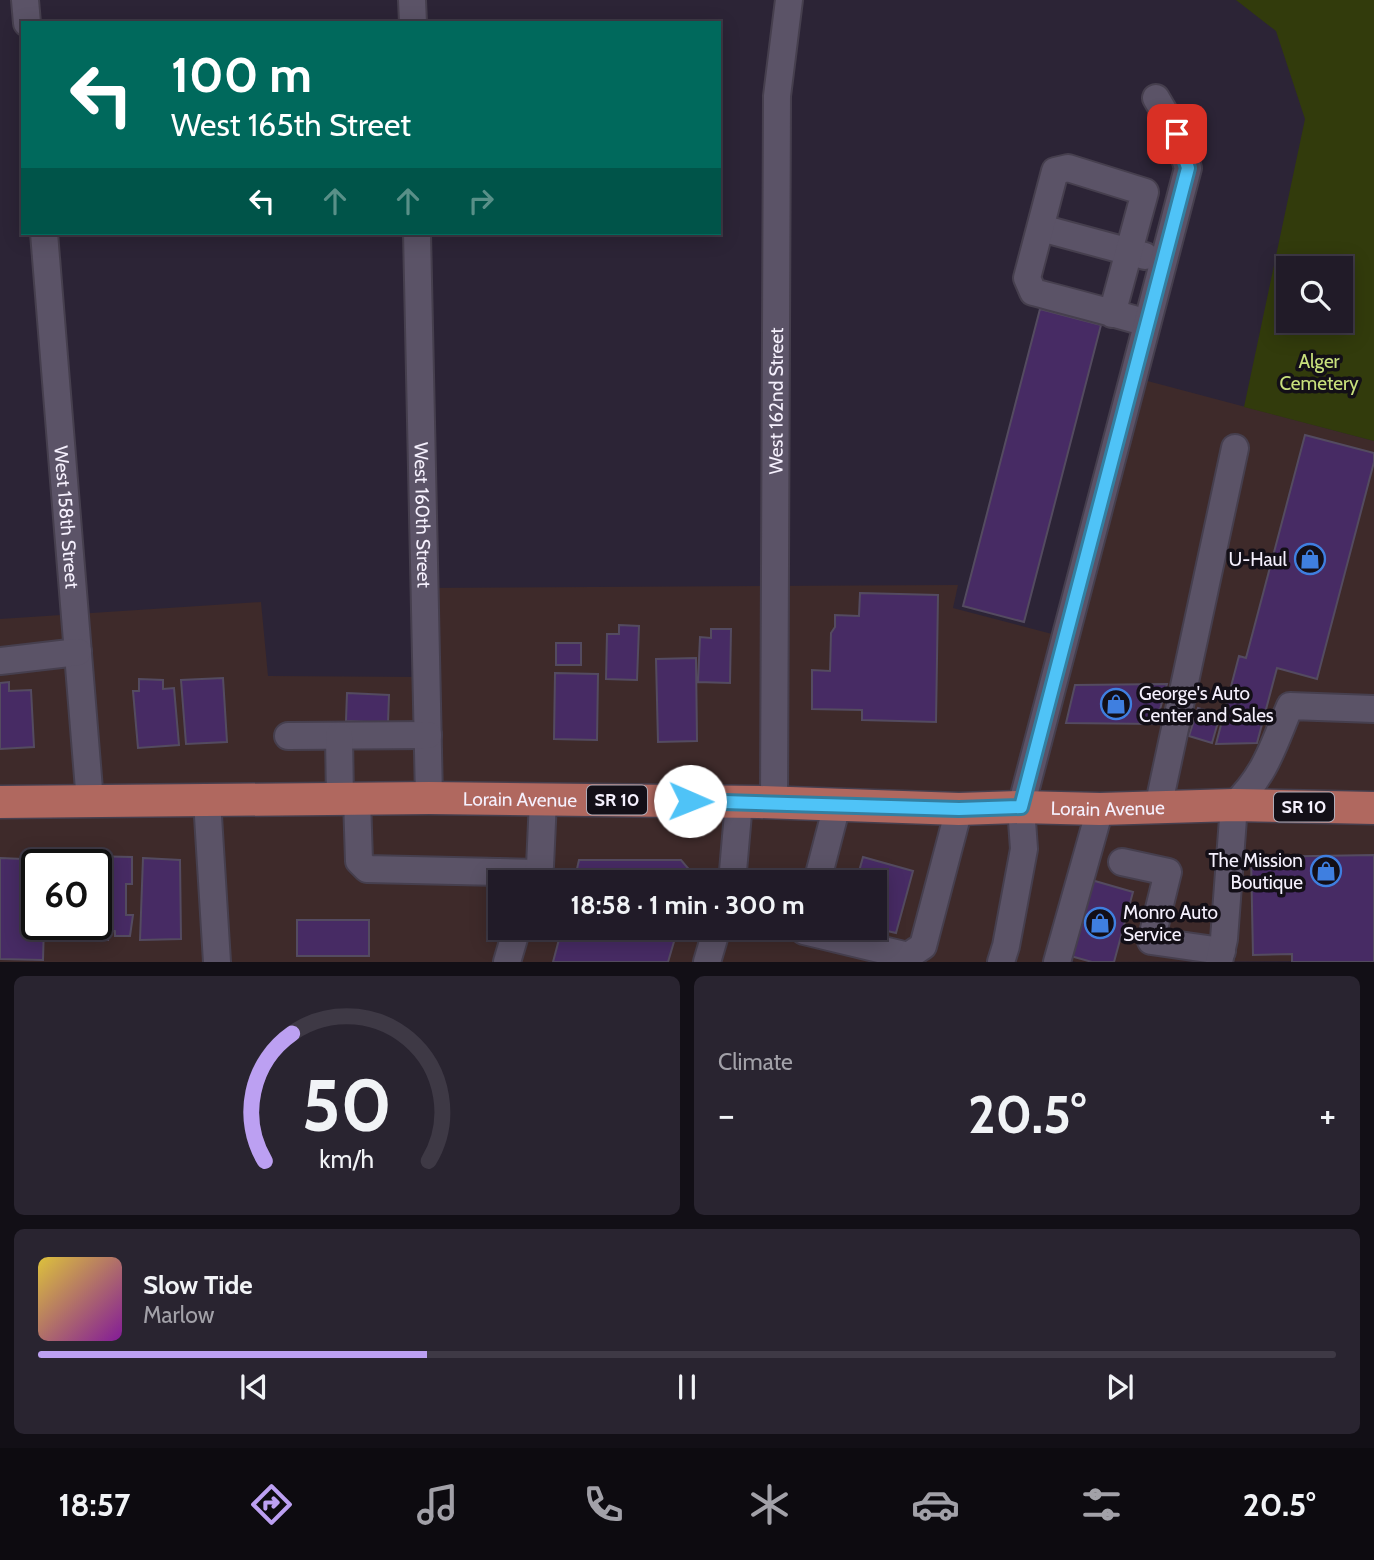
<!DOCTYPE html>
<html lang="en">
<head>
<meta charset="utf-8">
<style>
  :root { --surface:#211b28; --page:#292430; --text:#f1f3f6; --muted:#a2a1a8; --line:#3e3945; --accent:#bca0f2 }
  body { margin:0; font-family:Cabin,sans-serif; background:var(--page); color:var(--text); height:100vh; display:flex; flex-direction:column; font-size:26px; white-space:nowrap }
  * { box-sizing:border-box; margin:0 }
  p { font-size:23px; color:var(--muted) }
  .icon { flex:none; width:38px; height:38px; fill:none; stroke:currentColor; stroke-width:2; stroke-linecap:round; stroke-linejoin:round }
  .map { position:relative; height:962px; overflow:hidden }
  .sheet { display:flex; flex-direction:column; gap:14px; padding:14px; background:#120f16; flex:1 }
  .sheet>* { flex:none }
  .top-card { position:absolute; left:21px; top:21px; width:700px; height:214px; border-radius:0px; box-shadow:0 4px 18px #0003,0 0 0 2px var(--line); background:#00695c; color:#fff; overflow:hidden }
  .fabs { position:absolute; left:1276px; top:256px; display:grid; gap:14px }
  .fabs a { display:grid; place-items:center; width:77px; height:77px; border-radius:0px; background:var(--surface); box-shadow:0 4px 18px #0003,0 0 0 2px var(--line); font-size:35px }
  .speed { position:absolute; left:21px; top:849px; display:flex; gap:14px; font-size:35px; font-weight:700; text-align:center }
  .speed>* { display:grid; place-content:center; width:91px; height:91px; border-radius:50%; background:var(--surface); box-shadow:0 4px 18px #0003,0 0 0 2px var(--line); line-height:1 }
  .speed .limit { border:4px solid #111; border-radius:10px; background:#fff; color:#111 }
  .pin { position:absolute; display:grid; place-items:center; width:60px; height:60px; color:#fff; margin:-30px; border-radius:14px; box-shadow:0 4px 10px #0006 }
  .me { position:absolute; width:77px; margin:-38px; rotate:91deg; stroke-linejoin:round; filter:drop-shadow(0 0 5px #0008) }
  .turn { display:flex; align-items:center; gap:24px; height:147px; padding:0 35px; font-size:32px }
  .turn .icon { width:91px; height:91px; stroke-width:2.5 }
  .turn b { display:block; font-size:49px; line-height:60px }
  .lanes { display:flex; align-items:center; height:66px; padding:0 35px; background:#0003; justify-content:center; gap:35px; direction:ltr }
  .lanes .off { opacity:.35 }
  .big { font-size:52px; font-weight:700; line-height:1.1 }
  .sheet .widget { flex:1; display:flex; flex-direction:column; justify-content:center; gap:10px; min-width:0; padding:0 24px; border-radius:10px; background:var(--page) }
  .sheet .dial { align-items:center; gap:0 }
  .dial svg { height:182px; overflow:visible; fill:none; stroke:var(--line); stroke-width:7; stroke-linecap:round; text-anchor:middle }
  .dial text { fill:var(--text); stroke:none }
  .song { display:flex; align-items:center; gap:21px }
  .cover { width:84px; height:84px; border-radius:10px; background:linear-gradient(135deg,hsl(50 70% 55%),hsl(290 70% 35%)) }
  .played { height:7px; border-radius:4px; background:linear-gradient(90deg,var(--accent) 30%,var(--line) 30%) }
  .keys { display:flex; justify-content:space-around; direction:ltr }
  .heat { display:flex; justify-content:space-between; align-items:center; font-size:38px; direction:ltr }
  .sheet .tiles { flex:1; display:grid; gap:14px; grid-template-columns:1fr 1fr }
  .widget:last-child { grid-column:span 2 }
  .trip { position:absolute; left:488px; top:870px; width:399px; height:70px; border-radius:0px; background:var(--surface); box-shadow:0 4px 18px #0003,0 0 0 2px var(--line); font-weight:700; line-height:70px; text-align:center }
  .tab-bar { display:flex; height:112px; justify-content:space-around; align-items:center; background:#0d0b10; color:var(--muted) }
  .tab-bar .icon { width:49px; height:49px }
  .tab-bar .active { color:var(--accent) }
  .tab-bar b { font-size:32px; color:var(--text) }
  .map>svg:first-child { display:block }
  .commercial { fill:#3e2a2a; fill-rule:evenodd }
  .green { fill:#323b0c; fill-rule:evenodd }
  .building { fill:#472b64; stroke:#544b60; stroke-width:2 }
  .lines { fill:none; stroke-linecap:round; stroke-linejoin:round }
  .minor-casing { stroke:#463f4e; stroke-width:30 }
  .major-casing { stroke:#463f4e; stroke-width:35 }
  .minor { stroke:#5b5367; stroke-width:26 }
  .major { stroke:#b0685f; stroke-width:32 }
  .route-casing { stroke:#337fa1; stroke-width:18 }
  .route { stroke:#4fc3f7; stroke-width:12 }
  .labels { text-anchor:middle; stroke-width:7; stroke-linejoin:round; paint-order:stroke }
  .shield { fill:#130f17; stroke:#b1acb8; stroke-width:2 }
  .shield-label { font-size:18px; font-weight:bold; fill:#f5f0fd }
  .park-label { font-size:19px; fill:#c8e07c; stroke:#130f17 }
  .street-label { font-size:19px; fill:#f5f0fd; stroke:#130f17 }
  .poi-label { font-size:19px; fill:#f5f0fd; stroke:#130f17; text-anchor:end }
</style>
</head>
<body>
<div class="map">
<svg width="1374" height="962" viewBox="0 0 1374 962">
  <rect width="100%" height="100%" fill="#2c2436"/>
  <path class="commercial" d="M1140,379L1374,441V961L1076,962L1064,959L1063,962H0V619L261,602L268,676L418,677L417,588L958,585L953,608L1071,639ZM37,864H96V924H37ZM500,882H875V928H500Z"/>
  <path class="green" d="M1236,0H1374V441L1244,407L1305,119L1276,31ZM1288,268H1340V320H1288Z"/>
  <path class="building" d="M1040,309L1101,325L1024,622L963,606Z
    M1305,435L1374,453V462L1317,679L1277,668L1257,743L1216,744L1239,656L1246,658Z
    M860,593L938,595L936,722L862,720V710L812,709V670L830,671L831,633L835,627V615L859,616Z
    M619,625L639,626L637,680L606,679L607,634H619Z
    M711,629H731L730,683L698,682L700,637L711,638Z
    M556,643H581V665H556Z
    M696,658L697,741L658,742L656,659Z
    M555,673L598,674L597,740L554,739Z
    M223,678L227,742L186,744L181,680Z
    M139,679L163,680V689L174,688L179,745L138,748L133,691H139Z
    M9,682V691L31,690L34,747L0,749V683Z
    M1167,684L1156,724L1066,723L1075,685Z
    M347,693L389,695L388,723L346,721Z
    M1198,708L1220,715L1212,743L1189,736Z
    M1374,855V962H1292V954L1253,955L1251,857Z
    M87,856L132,857V884H126V915H133L130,936H115V931L108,930V940H88V924H96V864H87Z
    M863,857L913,871L896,933L874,928L875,882H856Z
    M0,858L46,860V864H37V924H44L43,960L0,959Z
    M143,858L180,860L181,939L140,940Z
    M579,860H681L693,874L691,882H574Z
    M1088,879L1133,892L1114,962H1092L1067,955Z
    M297,920H369V956H297Z
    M562,928H678L668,962H553Z"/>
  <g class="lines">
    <g class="minor-casing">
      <g id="minor">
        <path d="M25,0L27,23"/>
        <path d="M412,0L413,23"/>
        <path d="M1041,228L1145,256"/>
        <path id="s1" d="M44,233L90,802"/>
        <path id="s2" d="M417,233L429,798"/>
        <path d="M1112,314L1145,192L1068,168L1055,171L1027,278L1033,292C1071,302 1110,312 1147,323"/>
        <path d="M0,661L78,652"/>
        <path d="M288,736L428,735"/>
        <path d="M339,736L340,799"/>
        <path d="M357,799L359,861L367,869L537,873"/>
        <path d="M207,800L217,962"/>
        <path id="s3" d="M774,802L777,96L789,0"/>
        <path d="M1158,808L1235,448"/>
        <path d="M1122,862L1168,872L1151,941L1222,951"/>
        <path d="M533,882L540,866L543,800"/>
        <path d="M730,882L733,871L739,802"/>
        <path d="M817,882L837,805"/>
        <path d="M805,928L804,931L908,956L923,946L959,809"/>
        <path d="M507,962L517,928"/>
        <path d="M707,962L717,928"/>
        <path d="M1001,962L1006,946L1024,849L1021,807L1188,168L1177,134L1156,98"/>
        <path d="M1057,962L1100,809"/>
        <path d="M1219,962L1224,939L1234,805C1266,774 1273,746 1290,706L1374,709"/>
      </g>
    </g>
    <g class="major-casing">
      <g id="major">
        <path id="s4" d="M0,802L429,798L759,802L959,809L1021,807L1100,809L1234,805L1374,808"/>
      </g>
    </g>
    <use href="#minor" class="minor"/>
    <use href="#major" class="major"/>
  </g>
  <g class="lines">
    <g class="route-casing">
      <path id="route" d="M690,801L959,809L1021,807L1188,168L1177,134"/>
    </g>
    <use href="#route" class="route"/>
  </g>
  <defs>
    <g id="shop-ring" transform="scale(1.575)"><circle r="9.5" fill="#130f17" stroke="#3f7fe0" stroke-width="1.5"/><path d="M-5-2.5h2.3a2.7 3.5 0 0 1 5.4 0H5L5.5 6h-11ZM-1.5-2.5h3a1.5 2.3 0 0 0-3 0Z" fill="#3f7fe0"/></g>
  </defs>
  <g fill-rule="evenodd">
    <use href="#shop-ring" x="1310" y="559"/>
    <use href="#shop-ring" x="1116" y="704"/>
    <use href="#shop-ring" x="1326" y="871"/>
    <use href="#shop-ring" x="1100" y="923"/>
  </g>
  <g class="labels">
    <g class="shield">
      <rect x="587" y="785.5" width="60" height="29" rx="5"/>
      <rect x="1274" y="792.5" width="60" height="29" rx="5"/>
    </g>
    <g class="shield-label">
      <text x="617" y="806">SR 10</text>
      <text x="1304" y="813">SR 10</text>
    </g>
    <g class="park-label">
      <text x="1319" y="368">Alger<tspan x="1319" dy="22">Cemetery</tspan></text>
    </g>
    <g class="street-label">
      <text dy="7" stroke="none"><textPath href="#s3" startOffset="401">West 162nd Street</textPath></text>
      <text dy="7" stroke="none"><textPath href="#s2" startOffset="282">West 160th Street</textPath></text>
      <text dy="7" stroke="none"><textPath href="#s1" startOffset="285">West 158th Street</textPath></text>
      <text dy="7" stroke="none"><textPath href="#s4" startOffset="520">Lorain Avenue</textPath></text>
      <text dy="7" stroke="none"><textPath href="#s4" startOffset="1108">Lorain Avenue</textPath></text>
    </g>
    <g class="poi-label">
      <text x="1287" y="566">U-Haul</text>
      <text x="1139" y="700" text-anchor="start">George's Auto<tspan x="1139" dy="22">Center and Sales</tspan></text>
      <text x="1303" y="867">The Mission<tspan x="1303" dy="22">Boutique</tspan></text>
      <text x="1123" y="919" text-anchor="start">Monro Auto<tspan x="1123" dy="22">Service</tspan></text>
    </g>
  </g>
</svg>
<div class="fabs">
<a><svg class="icon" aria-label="search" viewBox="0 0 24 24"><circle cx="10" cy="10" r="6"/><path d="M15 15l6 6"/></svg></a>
</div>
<div class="speed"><div class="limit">60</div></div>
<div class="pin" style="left:1177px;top:134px;background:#d93025"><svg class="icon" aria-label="arrive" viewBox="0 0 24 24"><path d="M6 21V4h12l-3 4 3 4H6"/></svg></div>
<svg class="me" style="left:690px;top:801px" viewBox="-20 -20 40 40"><circle r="19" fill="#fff"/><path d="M0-13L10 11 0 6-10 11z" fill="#4fc3f7"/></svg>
<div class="trip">18:58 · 1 min · 300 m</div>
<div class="top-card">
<div class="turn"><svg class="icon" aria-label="left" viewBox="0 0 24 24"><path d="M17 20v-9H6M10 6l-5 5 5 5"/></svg><div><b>100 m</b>West 165th Street</div></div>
<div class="lanes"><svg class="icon" aria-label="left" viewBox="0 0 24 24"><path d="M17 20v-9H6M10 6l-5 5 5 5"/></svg><svg class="icon off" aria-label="ahead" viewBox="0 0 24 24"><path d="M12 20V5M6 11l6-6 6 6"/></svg><svg class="icon off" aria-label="ahead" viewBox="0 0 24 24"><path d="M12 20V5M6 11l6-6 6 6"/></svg><svg class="icon off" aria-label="right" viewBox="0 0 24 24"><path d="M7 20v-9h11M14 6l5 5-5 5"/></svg></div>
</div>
</div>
<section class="sheet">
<div class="tiles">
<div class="widget dial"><svg viewBox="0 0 100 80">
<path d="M14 69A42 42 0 1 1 86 69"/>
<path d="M14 69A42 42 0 0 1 26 13" stroke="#bca0f2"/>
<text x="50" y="56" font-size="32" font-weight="700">50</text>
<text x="50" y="72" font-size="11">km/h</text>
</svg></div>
<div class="widget"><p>Climate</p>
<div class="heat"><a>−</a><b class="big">20.5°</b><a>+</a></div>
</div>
<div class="widget">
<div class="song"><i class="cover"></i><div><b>Slow Tide</b><p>Marlow</p></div></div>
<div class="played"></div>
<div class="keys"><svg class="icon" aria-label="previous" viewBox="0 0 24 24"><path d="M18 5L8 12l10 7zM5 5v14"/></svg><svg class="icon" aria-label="pause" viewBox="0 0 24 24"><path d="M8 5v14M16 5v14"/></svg><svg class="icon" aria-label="next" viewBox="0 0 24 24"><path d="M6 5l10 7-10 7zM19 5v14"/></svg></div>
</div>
</div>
</section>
<nav class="tab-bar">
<b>18:57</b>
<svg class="icon active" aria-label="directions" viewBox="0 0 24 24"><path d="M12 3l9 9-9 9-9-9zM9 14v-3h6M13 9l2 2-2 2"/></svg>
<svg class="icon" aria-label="music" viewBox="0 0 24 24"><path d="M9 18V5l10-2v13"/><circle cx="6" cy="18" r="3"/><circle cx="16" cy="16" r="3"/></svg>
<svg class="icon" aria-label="phone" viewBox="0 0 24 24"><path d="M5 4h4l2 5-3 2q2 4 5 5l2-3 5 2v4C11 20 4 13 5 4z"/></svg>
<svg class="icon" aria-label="climate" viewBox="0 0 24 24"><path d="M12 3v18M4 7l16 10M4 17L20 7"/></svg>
<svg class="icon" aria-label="car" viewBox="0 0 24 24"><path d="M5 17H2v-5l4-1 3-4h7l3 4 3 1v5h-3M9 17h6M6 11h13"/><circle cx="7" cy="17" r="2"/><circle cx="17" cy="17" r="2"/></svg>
<svg class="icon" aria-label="filters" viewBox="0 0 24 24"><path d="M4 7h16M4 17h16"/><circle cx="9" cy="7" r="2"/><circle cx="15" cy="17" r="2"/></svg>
<b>20.5°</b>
</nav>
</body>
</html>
